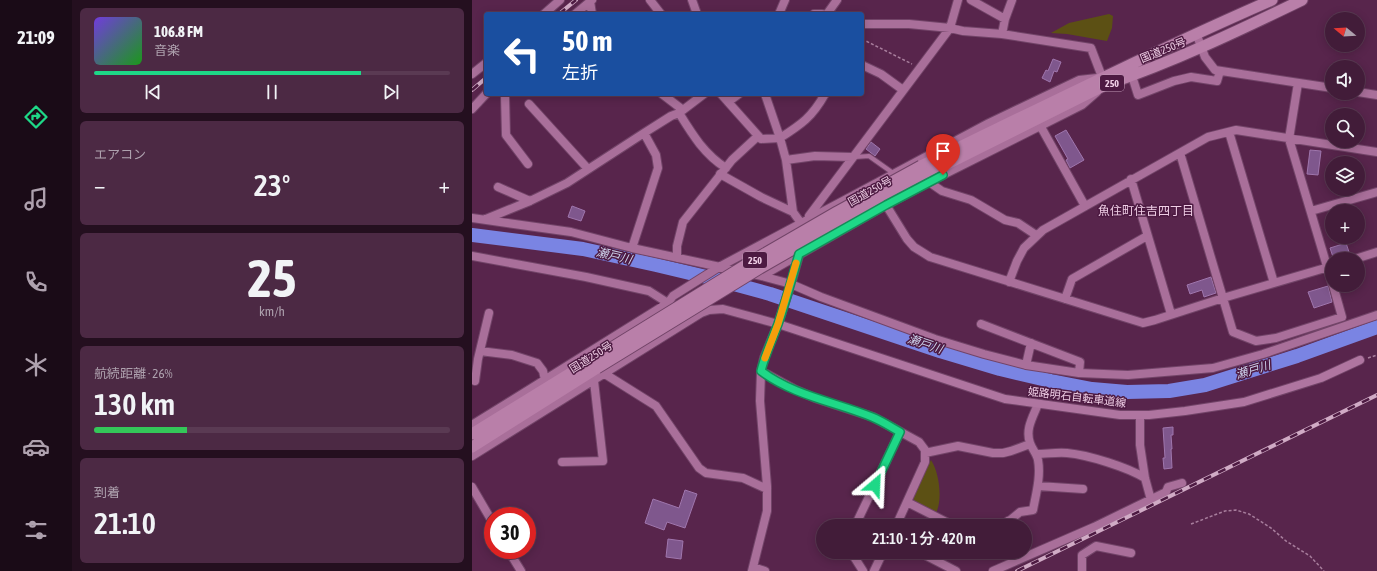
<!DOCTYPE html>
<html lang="ja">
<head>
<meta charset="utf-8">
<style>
  :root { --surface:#421c39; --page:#4c2944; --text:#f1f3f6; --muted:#aea1ae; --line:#5a3a53; --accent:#1ed887 }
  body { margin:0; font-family:"Asap Condensed","Noto Sans JP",sans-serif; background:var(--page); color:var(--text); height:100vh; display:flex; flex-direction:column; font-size:15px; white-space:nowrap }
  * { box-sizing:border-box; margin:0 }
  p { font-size:13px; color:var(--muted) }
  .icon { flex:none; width:22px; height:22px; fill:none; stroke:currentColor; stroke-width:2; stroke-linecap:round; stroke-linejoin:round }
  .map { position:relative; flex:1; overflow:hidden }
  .drawer { display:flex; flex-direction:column; gap:8px; padding:8px; background:#240f1f; width:400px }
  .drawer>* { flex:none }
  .guide { position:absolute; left:12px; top:12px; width:380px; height:84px; border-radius:4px; box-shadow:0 2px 10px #0003,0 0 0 1px var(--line); background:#1a4fa0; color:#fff; overflow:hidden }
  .needle { width:26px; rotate:288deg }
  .fabs { position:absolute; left:853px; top:12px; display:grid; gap:8px }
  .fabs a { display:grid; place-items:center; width:40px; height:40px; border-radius:50%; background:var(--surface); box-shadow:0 2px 10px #0003,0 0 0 1px var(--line); font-size:20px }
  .speed { position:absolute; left:12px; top:507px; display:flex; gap:8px; font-size:20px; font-weight:700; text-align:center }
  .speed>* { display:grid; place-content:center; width:52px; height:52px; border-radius:50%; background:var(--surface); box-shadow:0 2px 10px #0003,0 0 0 1px var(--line); line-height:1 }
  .speed .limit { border:6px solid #d22; background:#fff; color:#111 }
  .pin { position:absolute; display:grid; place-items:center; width:34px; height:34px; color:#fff; margin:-41px -17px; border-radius:50% 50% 50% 0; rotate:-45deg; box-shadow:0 0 4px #0007 }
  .pin .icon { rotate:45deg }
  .me { position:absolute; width:44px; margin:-22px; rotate:26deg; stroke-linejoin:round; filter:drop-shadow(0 0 3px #0008) }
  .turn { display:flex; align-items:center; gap:14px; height:84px; padding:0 12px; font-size:18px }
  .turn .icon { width:52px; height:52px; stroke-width:2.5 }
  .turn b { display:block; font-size:28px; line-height:34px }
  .big { font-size:30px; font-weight:600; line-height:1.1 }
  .drawer .tile { flex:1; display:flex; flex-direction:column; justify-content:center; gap:6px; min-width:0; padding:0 14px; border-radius:6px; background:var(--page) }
  .drawer .dial { align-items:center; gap:0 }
  .dial b { font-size:52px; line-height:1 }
  .song { display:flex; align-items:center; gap:12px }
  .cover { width:48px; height:48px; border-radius:6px; background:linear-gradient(135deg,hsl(260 70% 55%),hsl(120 70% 35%)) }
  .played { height:4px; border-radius:2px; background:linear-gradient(90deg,var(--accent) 75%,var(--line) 75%) }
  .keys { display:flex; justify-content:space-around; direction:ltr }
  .heat { display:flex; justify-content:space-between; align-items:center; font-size:22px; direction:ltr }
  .charge { height:6px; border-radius:3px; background:linear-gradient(90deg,#34c759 26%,var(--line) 0) }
  .trip { position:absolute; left:344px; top:519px; width:216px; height:40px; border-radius:20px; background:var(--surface); box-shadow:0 2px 10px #0003,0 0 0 1px var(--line); font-weight:600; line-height:40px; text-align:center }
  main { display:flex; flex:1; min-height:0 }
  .tabs { display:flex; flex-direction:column; width:72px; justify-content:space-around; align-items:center; background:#1a0b17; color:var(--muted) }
  .tabs .icon { width:28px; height:28px }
  .tabs .current { color:var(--accent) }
  .tabs b { font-size:18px; color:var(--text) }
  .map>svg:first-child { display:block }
  .green { fill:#5c5014 }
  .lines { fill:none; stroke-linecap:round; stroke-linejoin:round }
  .river { stroke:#7a84e3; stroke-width:14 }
  .building { fill:#7f578d; stroke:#9f76ad }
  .service-casing { stroke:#724468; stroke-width:6 }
  .minor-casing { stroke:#724468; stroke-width:10 }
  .tertiary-casing { stroke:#724468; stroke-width:10 }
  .secondary-casing { stroke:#724468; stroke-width:10 }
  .trunk-casing { stroke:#724468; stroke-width:13 }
  .path { stroke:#a77d9c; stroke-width:1.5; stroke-dasharray:3 2; stroke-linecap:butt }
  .service { stroke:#a96f9a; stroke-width:4 }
  .minor { stroke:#a96f9a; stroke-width:8 }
  .tertiary { stroke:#a96f9a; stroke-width:8 }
  .secondary { stroke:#af75a0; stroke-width:8 }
  .trunk { stroke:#b97fa9; stroke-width:11 }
  .rail-casing { stroke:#d0abc5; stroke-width:4 }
  .rail { stroke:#4d1a42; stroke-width:2.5; stroke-dasharray:8; stroke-linecap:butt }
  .trunk-bridge-casing { stroke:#724468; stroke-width:13; stroke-linecap:butt }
  .trunk-bridge { stroke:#b97fa9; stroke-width:11 }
  .route-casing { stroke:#148c58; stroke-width:10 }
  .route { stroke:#1ed887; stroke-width:7 }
  .slow { stroke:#f59e0b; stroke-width:7 }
  .labels { text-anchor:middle; stroke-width:3; stroke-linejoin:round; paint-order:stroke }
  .shield { fill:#4d1a42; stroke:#be98b4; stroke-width:1 }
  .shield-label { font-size:10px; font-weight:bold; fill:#efcee5 }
  .street-label { font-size:11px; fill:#efcee5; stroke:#4d1a42 }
  .neighbourhood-label { font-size:12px; fill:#efcee5; stroke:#4d1a42 }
  .water-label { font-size:12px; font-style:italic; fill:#ccd1ea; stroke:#4d1a42 }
</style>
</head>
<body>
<main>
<nav class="tabs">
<b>21:09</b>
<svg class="icon current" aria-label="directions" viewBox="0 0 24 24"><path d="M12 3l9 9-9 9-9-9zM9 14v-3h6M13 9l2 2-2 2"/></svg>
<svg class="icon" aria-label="music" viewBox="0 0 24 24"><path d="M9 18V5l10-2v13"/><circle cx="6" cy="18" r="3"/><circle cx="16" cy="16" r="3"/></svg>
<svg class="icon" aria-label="phone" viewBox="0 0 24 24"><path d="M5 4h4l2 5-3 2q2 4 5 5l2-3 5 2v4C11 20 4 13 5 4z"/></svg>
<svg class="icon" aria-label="climate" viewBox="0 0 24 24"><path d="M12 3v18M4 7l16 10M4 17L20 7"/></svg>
<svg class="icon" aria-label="car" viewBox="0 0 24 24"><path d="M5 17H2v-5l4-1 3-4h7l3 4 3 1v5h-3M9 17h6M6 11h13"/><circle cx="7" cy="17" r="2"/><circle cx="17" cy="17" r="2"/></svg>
<svg class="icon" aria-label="filters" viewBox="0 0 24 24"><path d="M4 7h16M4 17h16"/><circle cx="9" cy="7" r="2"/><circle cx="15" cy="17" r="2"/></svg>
</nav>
<section class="drawer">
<div class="tile">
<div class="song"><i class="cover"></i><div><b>106.8 FM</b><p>音楽</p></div></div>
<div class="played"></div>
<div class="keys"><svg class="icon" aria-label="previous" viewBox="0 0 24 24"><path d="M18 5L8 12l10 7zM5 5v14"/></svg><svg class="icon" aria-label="pause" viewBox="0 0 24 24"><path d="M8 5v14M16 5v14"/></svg><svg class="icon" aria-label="next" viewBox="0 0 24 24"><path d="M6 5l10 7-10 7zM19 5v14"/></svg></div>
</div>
<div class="tile"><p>エアコン</p>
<div class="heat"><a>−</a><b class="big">23°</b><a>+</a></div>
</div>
<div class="tile dial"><b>25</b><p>km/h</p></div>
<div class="tile"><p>航続距離 · 26%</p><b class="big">130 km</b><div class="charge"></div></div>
<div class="tile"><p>到着</p><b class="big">21:10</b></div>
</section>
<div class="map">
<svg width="905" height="571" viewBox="0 0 905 571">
  <rect width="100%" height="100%" fill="#58254c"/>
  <path class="green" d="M637,14L641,16L640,28L635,41L595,34L579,33L597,23Z
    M459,460C467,472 471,499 464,513L443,503L441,497Z"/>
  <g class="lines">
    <path class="river" d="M0,235L111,249L184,265L247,280L298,294L468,351L528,369L579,381L620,389L655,392L697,391L733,385L825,356L905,327"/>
  </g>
  <path class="building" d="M581,59L589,62L585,72L582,71L578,82L570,78L574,70L576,71Z
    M594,130L612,160L598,168L594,160L596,159L583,136Z
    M399,142L408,149L403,156L394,149Z
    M838,150L849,151L846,175L835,174Z
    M100,206L113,211L109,221L96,217Z
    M874,243L877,252L861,257L858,248Z
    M739,277L744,293L732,297L730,290L718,294L715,285Z
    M856,286L860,302L842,308L836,292Z
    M701,427V435H699L700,449H699L700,468L692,469L691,458H693L691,428Z
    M213,490L225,494L213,528L195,522L192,530L173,523L181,499L207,508Z
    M196,539L211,541L209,559L194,557Z"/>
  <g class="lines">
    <g class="service-casing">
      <path id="service" d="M383,157L397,156L421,173"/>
    </g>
    <g class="minor-casing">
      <path id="minor" d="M178,0L189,14
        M220,0L225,14
        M499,0L533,19
        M118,1L120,14
        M72,14L88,0
        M103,14L120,0
        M307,14L313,0
        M342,14H350
        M355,14L365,0
        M390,24H437L478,28L491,31L530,34L619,48L632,82
        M724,33L733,57L743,70L860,88
        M530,34L533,19L540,0
        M390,65L409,74L431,90
        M0,74L14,63
        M660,76L666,95L702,81L719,77L745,81L748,71
        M826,83L817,139L860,283
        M886,92L905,95
        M32,94L33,96L34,135L56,164
        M190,94L211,110
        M249,94L289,139L308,138L314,160L321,212L329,223
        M293,94L308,138C330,124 340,117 353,94
        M256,102L267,94
        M57,104L116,169
        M0,109L14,94
        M207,113C220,134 232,154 254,168
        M569,127L613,206
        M757,132L802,283
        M708,153L761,332L784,341L804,338L870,317L861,285
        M314,160L343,156L380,157
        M248,174L289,197L321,212
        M659,179L699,314
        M453,181L457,182L470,191L499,200L533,220L546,223L564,235
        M26,187L58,201
        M414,205L435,239L442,247L458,257L671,323L683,320L751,298L860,266
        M839,211L905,192
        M337,216L478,28L486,0
        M0,218L99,232L160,248L290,276L319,284L349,297L463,339L512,354L554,365L607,373L656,375L741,368L791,354L905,315
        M14,219L58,201L95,183L172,133L199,116L207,113L232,94
        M160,248L186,168L184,155L172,133
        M0,256L114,277L177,291L199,305
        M205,258V246L211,222L260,160L286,136
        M883,259L905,252
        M290,276L414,205L457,182L610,105L625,92
        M537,282L545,261L552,248L571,230L736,137L764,130L905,152
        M593,299L600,279L675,236
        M509,324L608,362L607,373
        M8,351L40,355L65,363L71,371L73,380
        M554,365L559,343
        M289,371L322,389L343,398L401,417L447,442L453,450V462L424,526
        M133,374L184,406L227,468L234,473L271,478L295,489
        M3,381L6,359L17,313
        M668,415V445L673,478L679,500
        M0,425L196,303L201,296L247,267L517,123L607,80L625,78
        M453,453L486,446L521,453H531L539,451L558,444
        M564,454C574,454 585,452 595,453C616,455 655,467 673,478
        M0,456L229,313L237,310L251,309L306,324
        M90,462L131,461L122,381
        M566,486L611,489
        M435,502L482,526
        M536,521L543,526
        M383,526L428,432
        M531,526L548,512L561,510C564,494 569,476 566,460C565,454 560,449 558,443C553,429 561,417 566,404
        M379,552L391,571
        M447,552L484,571
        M281,567L293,571
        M280,571L295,511V486L288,401L289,371L292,358L306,324L319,284L328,252
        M402,571L411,552
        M521,571L622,527L694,492L696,487L710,483
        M610,571V555L624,546L659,553"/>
    </g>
    <g class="tertiary-casing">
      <path id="tertiary" d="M0,487L21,523
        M36,550L49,571"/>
    </g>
    <g class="secondary-casing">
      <path id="secondary" d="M306,324L533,399L648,415H677L713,411L772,402L849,378L888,360"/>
    </g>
    <g class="trunk-casing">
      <path id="trunk" d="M449,166C566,109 681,52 800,0
        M453,175L633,85C701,62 766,31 830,0
        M0,434L120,360
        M0,447L125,368"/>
    </g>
    <path class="path" d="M390,39L440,64
      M896,358L905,355
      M719,524L753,511L764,510L777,514L799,528L814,541L838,556L852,571"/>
    <use href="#service" class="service"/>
    <use href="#minor" class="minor"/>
    <use href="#tertiary" class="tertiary"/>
    <use href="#secondary" class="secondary"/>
    <use href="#trunk" class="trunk"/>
    <g class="rail-casing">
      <path id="rail" d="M87,14L104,0
        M0,90L14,78
        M545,571L905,395"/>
    </g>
    <use href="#rail" class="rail"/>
    <g class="trunk-bridge-casing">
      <path id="trunk-bridge" d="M120,360L282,260L365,212L449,166
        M125,368L288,268L370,221L453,175"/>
    </g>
    <use href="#trunk-bridge" class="trunk-bridge"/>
  </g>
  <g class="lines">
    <g class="route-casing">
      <path id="route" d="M403,485L428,432C419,427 410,421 400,417C364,402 322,396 289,371C293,355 300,340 306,324C314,301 320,278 327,254L414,205L471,175"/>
    </g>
    <use href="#route" class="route"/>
    <path class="slow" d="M293,358L306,324L324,263"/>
  </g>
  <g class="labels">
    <g class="shield">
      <rect x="628" y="75" width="24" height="16" rx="3"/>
      <rect x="271" y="252" width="24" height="16" rx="3"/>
    </g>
    <g class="shield-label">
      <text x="640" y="87">250</text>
      <text x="283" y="264">250</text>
    </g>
    <g class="street-label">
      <text transform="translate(691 50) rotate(-22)" y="4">国道250号</text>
      <text transform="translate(398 191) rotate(-29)" y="4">国道250号</text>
      <text transform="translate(119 357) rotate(-32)" y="4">国道250号</text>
      <text transform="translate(605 397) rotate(7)" y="4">姫路明石自転車道線</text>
    </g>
    <g class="neighbourhood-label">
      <text x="674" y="215">魚住町住吉四丁目</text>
    </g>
    <g class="water-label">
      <text transform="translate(142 256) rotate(13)" y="4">瀬戸川</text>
      <text transform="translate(453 344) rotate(18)" y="4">瀬戸川</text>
      <text transform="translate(781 370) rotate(-17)" y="4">瀬戸川</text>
    </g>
  </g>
</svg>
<div class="fabs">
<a><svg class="needle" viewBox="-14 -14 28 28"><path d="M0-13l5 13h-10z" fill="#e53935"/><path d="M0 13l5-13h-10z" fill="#aea1ae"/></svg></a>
<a><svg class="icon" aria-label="sound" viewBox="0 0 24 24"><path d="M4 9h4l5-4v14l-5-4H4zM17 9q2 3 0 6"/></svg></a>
<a><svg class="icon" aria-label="search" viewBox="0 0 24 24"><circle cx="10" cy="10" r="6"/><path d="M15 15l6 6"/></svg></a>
<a><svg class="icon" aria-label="layers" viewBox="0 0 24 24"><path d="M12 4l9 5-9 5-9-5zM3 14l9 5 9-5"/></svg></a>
<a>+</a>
<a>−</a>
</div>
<div class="speed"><div class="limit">30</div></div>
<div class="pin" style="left:471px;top:175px;background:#d93025"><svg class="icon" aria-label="arrive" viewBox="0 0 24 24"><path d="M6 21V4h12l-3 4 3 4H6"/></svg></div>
<svg class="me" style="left:403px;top:485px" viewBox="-20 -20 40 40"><path d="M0-17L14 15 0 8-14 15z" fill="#1ed887" stroke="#fff" stroke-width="4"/></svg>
<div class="trip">21:10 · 1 分 · 420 m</div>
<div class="guide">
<div class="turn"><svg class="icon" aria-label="left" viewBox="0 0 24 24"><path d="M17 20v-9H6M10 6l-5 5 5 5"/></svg><div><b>50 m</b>左折</div></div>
</div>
</div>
</main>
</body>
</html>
